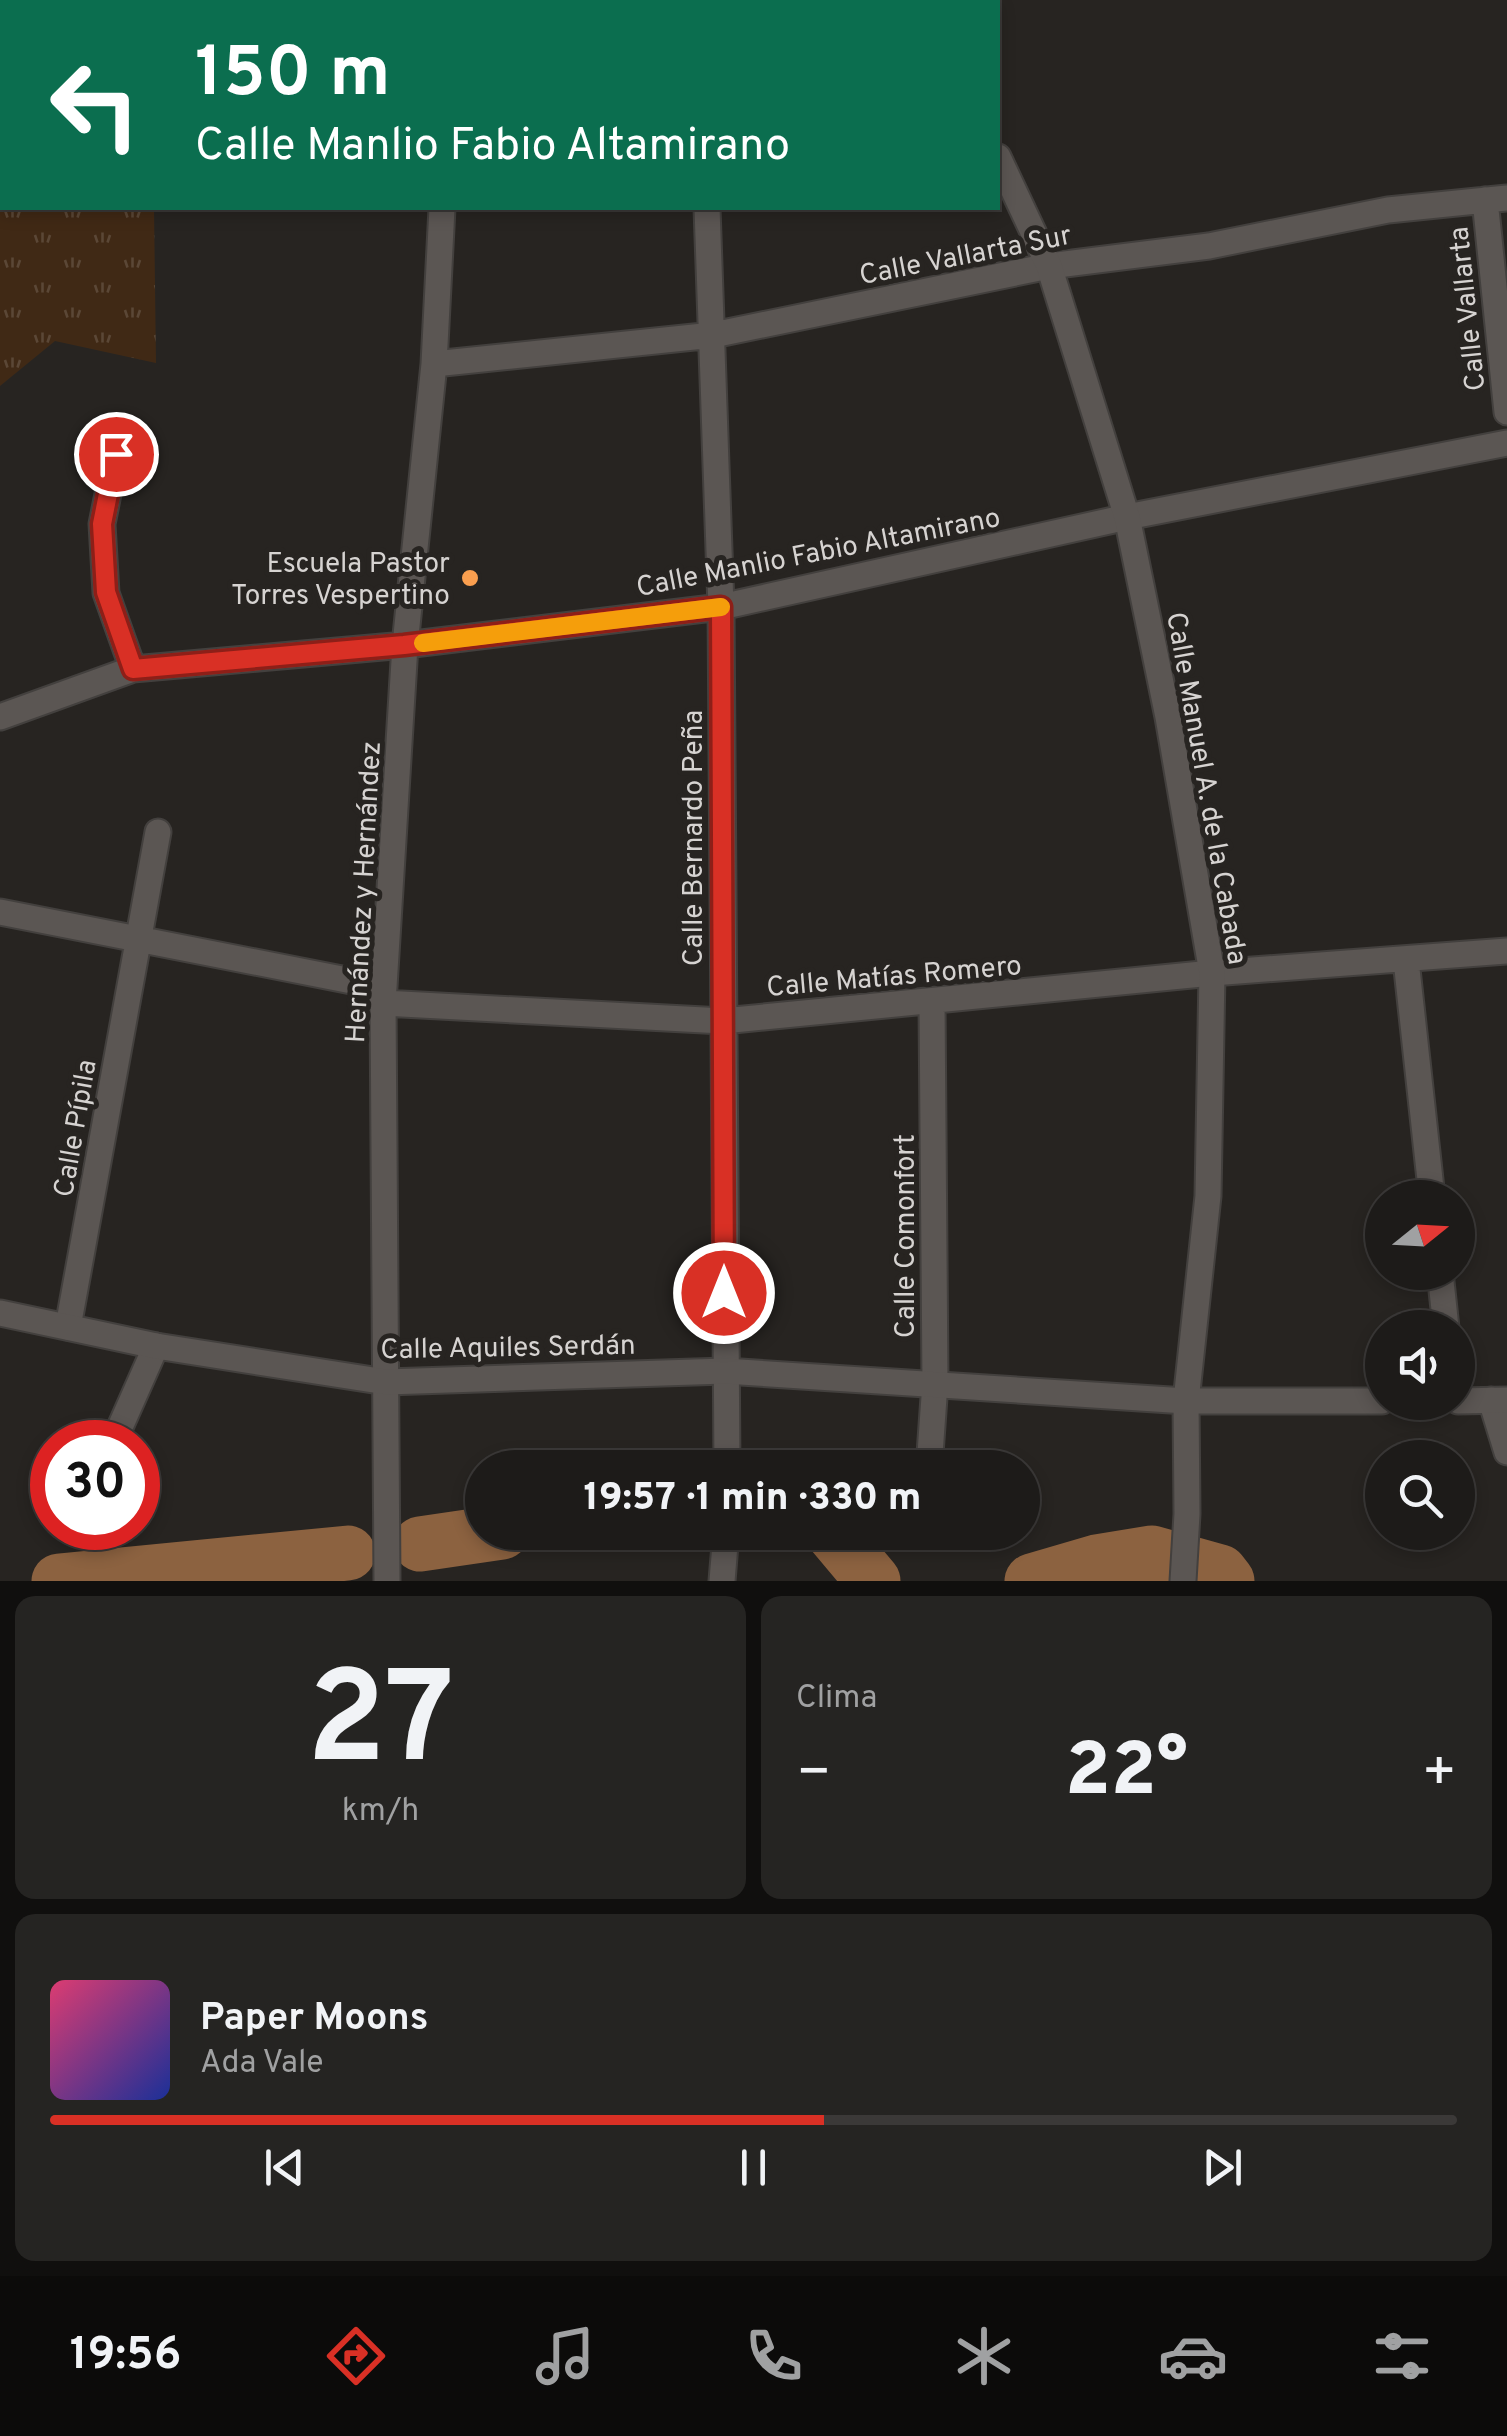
<!DOCTYPE html>
<html lang="es">
<head>
<meta charset="utf-8">
<style>
  :root { --surface:#1d1b19; --page:#252422; --text:#f1f3f6; --muted:#a0a1a2; --line:#3b3938; --accent:#d93025 }
  body { margin:0; font-family:Overpass,sans-serif; background:var(--page); color:var(--text); height:100vh; display:flex; flex-direction:column; font-size:38px; white-space:nowrap }
  * { box-sizing:border-box; margin:0 }
  p { font-size:32px; color:var(--muted) }
  .icon { flex:none; width:55px; height:55px; fill:none; stroke:currentColor; stroke-width:2; stroke-linecap:round; stroke-linejoin:round }
  .map { position:relative; height:1581px; overflow:hidden }
  .details { display:flex; flex-direction:column; gap:15px; padding:15px; background:#100f0e; flex:1 }
  .details>* { flex:none }
  .banner { position:absolute; left:0px; top:0px; width:1000px; height:210px; box-shadow:0 5px 15px #0003,0 0 0 2px var(--line); background:#0b6e4f; color:#fff; overflow:hidden }
  .needle { width:65px; rotate:72deg }
  .fabs { position:absolute; left:1365px; top:1180px; display:grid; gap:20px }
  .fabs a { display:grid; place-items:center; width:110px; height:110px; border-radius:50%; background:var(--surface); box-shadow:0 5px 15px #0003,0 0 0 2px var(--line); font-size:50px }
  .speed { position:absolute; left:30px; top:1420px; display:flex; gap:20px; font-size:50px; font-weight:700; text-align:center }
  .speed>* { display:grid; place-content:center; width:130px; height:130px; border-radius:50%; background:var(--surface); box-shadow:0 5px 15px #0003,0 0 0 2px var(--line); line-height:1 }
  .speed .limit { border:15px solid #d22; background:#fff; color:#111 }
  .pin { position:absolute; display:grid; place-items:center; width:85px; height:85px; color:#fff; margin:-42px; border:5px solid #fff; border-radius:50%; box-shadow:0 2px 10px #0007 }
  .me { position:absolute; width:110px; margin:-55px; rotate:0deg; stroke-linejoin:round; filter:drop-shadow(0 0 8px #0008) }
  .turn { display:flex; align-items:center; gap:35px; height:210px; padding:0 30px; font-size:45px }
  .turn .icon { width:130px; height:130px; stroke-width:2.5 }
  .turn b { display:block; font-size:70px; line-height:85px }
  .big { font-size:75px; font-weight:800; line-height:1.1 }
  .details .card { flex:1; display:flex; flex-direction:column; justify-content:center; gap:15px; min-width:0; padding:0 35px; border-radius:20px; background:var(--page) }
  .details .dial { align-items:center; gap:0 }
  .dial b { font-size:130px; line-height:1 }
  .song { display:flex; align-items:center; gap:30px }
  .cover { width:120px; height:120px; border-radius:15px; background:linear-gradient(135deg,hsl(340 70% 55%),hsl(230 70% 35%)) }
  .played { height:10px; border-radius:5px; background:linear-gradient(90deg,var(--accent) 55%,var(--line) 55%) }
  .keys { display:flex; justify-content:space-around; direction:ltr }
  .heat { display:flex; justify-content:space-between; align-items:center; font-size:55px; direction:ltr }
  .details .tiles { flex:1; display:grid; gap:15px; grid-template-columns:1fr 1fr }
  .card:last-child { grid-column:span 2 }
  .trip { position:absolute; left:465px; top:1450px; width:575px; height:100px; border-radius:50px; background:var(--surface); box-shadow:0 5px 15px #0003,0 0 0 2px var(--line); font-weight:800; line-height:100px; text-align:center }
  .tabs { display:flex; height:160px; justify-content:space-around; align-items:center; background:#0c0b0a; color:var(--muted) }
  .tabs .icon { width:70px; height:70px }
  .tabs .current { color:var(--accent) }
  .tabs b { font-size:45px; color:var(--text) }
  .map>svg:first-child { display:block }
  .park { fill:url(#park-tufts) }
  .lines { fill:none; stroke-linecap:round; stroke-linejoin:round }
  .river { stroke:#8c6240; stroke-width:55 }
  .street-casing { stroke:#43403e; stroke-width:29 }
  .secondary-casing { stroke:#43403e; stroke-width:29 }
  .street { stroke:#5b5653; stroke-width:25 }
  .secondary { stroke:#5b5653; stroke-width:25 }
  .route-casing { stroke:#8d1f18; stroke-width:25 }
  .route { stroke:#d93025; stroke-width:18 }
  .slow { stroke:#f59e0b; stroke-width:18 }
  .poi-dot { fill:#fa9f4f; stroke:#272421; stroke-width:4 }
  .labels { text-anchor:middle; stroke-width:10; stroke-linejoin:round; paint-order:stroke }
  .street-label { font-size:28px; fill:#d6d3d1; stroke:#272421 }
  .poi-label { font-size:28px; fill:#d6d3d1; stroke:#272421; text-anchor:end }
</style>
</head>
<body>
<div class="map">
<svg width="1507" height="1581" viewBox="0 0 1507 1581">
  <defs>
    <pattern id="park-tufts" width="24" height="20" patternUnits="userSpaceOnUse" patternTransform="scale(2.5)"><rect width="24" height="20" fill="#402915"/><path d="M3 7l-1-3M5 7V3M7 7l1-3M15 17l-1-3M17 17v-4M19 17l1-3" fill="none" stroke="#5b4736"/></pattern>
  </defs>
  <rect width="100%" height="100%" fill="#272421"/>
  <path class="park" d="M0,0H59L2,2V208H154L156,363L55,341L0,386Z"/>
  <g class="lines">
    <path class="river" d="M832,1532L873,1581
      M420,1544L502,1532
      M59,1581L348,1553
      M1032,1581L1097,1562L1152,1553L1220,1572L1227,1581"/>
    <g class="street-casing">
      <path id="street" d="M698,0V2
        M452,2L453,0
        M1485,200L1507,412
        M707,208L721,607L727,1468
        M434,364L713,335L1049,266L1209,246L1388,210L1507,198
        M116,454L102,524L106,593L133,669
        M0,717L133,669L405,645L721,607L1127,517L1507,443
        M0,912L362,983L383,1003L723,1021L1212,973L1507,951
        M1406,960L1432,1198
        M1440,1272L1446,1328
        M68,1327L158,832
        M1491,1400L1507,1452
        M121,1425L156,1346
        M929,1468L935,1383L932,1003
        M925,1534V1532
        M387,1581L383,1003L405,645L434,364L442,208
        M722,1581L726,1532"/>
    </g>
    <g class="secondary-casing">
      <path id="secondary" d="M149,0L150,2
        M924,0L925,2
        M326,2L331,0
        M998,157L1049,266L1127,517L1168,717L1212,973L1208,1196L1186,1401L1187,1514L1183,1581
        M0,1313L156,1346L386,1382L725,1371L1186,1401H1382
        M1458,1401L1507,1400"/>
    </g>
    <use href="#street" class="street"/>
    <use href="#secondary" class="secondary"/>
  </g>
  <g class="lines">
    <g class="route-casing">
      <path id="route" d="M116,454L102,524L106,592L133,669L404,645L721,607L724,1293"/>
    </g>
    <use href="#route" class="route"/>
    <path class="slow" d="M423,643L721,607"/>
  </g>
  <circle class="poi-dot" cx="470" cy="578" r="10"/>
  <g class="labels">
    <g class="street-label">
      <text transform="translate(965 254) rotate(-11)" y="10">Calle Vallarta Sur</text>
      <text transform="translate(1466 309) rotate(-96)" y="10">Calle Vallarta</text>
      <text transform="translate(818 551) rotate(-11)" y="10">Calle Manlio Fabio Altamirano</text>
      <text transform="translate(1208 788) rotate(80)" y="10">Calle Manuel A. de la Cabada</text>
      <text transform="translate(692 838) rotate(-90)" y="10">Calle Bernardo Peña</text>
      <text transform="translate(362 892) rotate(-87)" y="10">Hernández y Hernández</text>
      <text transform="translate(894 975) rotate(-5)" y="10">Calle Matías Romero</text>
      <text transform="translate(74 1128) rotate(-80)" y="10">Calle Pípila</text>
      <text transform="translate(904 1236) rotate(-90)" y="10">Calle Comonfort</text>
      <text transform="translate(508 1346) rotate(-1)" y="10">Calle Aquiles Serdán</text>
    </g>
    <g class="poi-label">
      <text x="450" y="572">Escuela Pastor<tspan x="450" dy="32">Torres Vespertino</tspan></text>
    </g>
  </g>
</svg>
<div class="fabs">
<a><svg class="needle" viewBox="-14 -14 28 28"><path d="M0-13l5 13h-10z" fill="#e53935"/><path d="M0 13l5-13h-10z" fill="#a0a1a2"/></svg></a>
<a><svg class="icon" aria-label="sound" viewBox="0 0 24 24"><path d="M4 9h4l5-4v14l-5-4H4zM17 9q2 3 0 6"/></svg></a>
<a><svg class="icon" aria-label="search" viewBox="0 0 24 24"><circle cx="10" cy="10" r="6"/><path d="M15 15l6 6"/></svg></a>
</div>
<div class="speed"><div class="limit">30</div></div>
<div class="pin" style="left:116px;top:454px;background:#d93025"><svg class="icon" aria-label="arrive" viewBox="0 0 24 24"><path d="M6 21V4h12l-3 4 3 4H6"/></svg></div>
<svg class="me" style="left:724px;top:1293px" viewBox="-20 -20 40 40"><circle r="17" fill="#d93025" stroke="#fff" stroke-width="3"/><path d="M0-11L8 9 0 5-8 9z" fill="#fff"/></svg>
<div class="trip">19:57 · 1 min · 330 m</div>
<div class="banner">
<div class="turn"><svg class="icon" aria-label="left" viewBox="0 0 24 24"><path d="M17 20v-9H6M10 6l-5 5 5 5"/></svg><div><b>150 m</b>Calle Manlio Fabio Altamirano</div></div>
</div>
</div>
<section class="details">
<div class="tiles">
<div class="card dial"><b>27</b><p>km/h</p></div>
<div class="card"><p>Clima</p>
<div class="heat"><a>−</a><b class="big">22°</b><a>+</a></div>
</div>
<div class="card">
<div class="song"><i class="cover"></i><div><b>Paper Moons</b><p>Ada Vale</p></div></div>
<div class="played"></div>
<div class="keys"><svg class="icon" aria-label="previous" viewBox="0 0 24 24"><path d="M18 5L8 12l10 7zM5 5v14"/></svg><svg class="icon" aria-label="pause" viewBox="0 0 24 24"><path d="M8 5v14M16 5v14"/></svg><svg class="icon" aria-label="next" viewBox="0 0 24 24"><path d="M6 5l10 7-10 7zM19 5v14"/></svg></div>
</div>
</div>
</section>
<nav class="tabs">
<b>19:56</b>
<svg class="icon current" aria-label="directions" viewBox="0 0 24 24"><path d="M12 3l9 9-9 9-9-9zM9 14v-3h6M13 9l2 2-2 2"/></svg>
<svg class="icon" aria-label="music" viewBox="0 0 24 24"><path d="M9 18V5l10-2v13"/><circle cx="6" cy="18" r="3"/><circle cx="16" cy="16" r="3"/></svg>
<svg class="icon" aria-label="phone" viewBox="0 0 24 24"><path d="M5 4h4l2 5-3 2q2 4 5 5l2-3 5 2v4C11 20 4 13 5 4z"/></svg>
<svg class="icon" aria-label="climate" viewBox="0 0 24 24"><path d="M12 3v18M4 7l16 10M4 17L20 7"/></svg>
<svg class="icon" aria-label="car" viewBox="0 0 24 24"><path d="M5 17H2v-5l4-1 3-4h7l3 4 3 1v5h-3M9 17h6M6 11h13"/><circle cx="7" cy="17" r="2"/><circle cx="17" cy="17" r="2"/></svg>
<svg class="icon" aria-label="filters" viewBox="0 0 24 24"><path d="M4 7h16M4 17h16"/><circle cx="9" cy="7" r="2"/><circle cx="15" cy="17" r="2"/></svg>
</nav>
</body>
</html>
